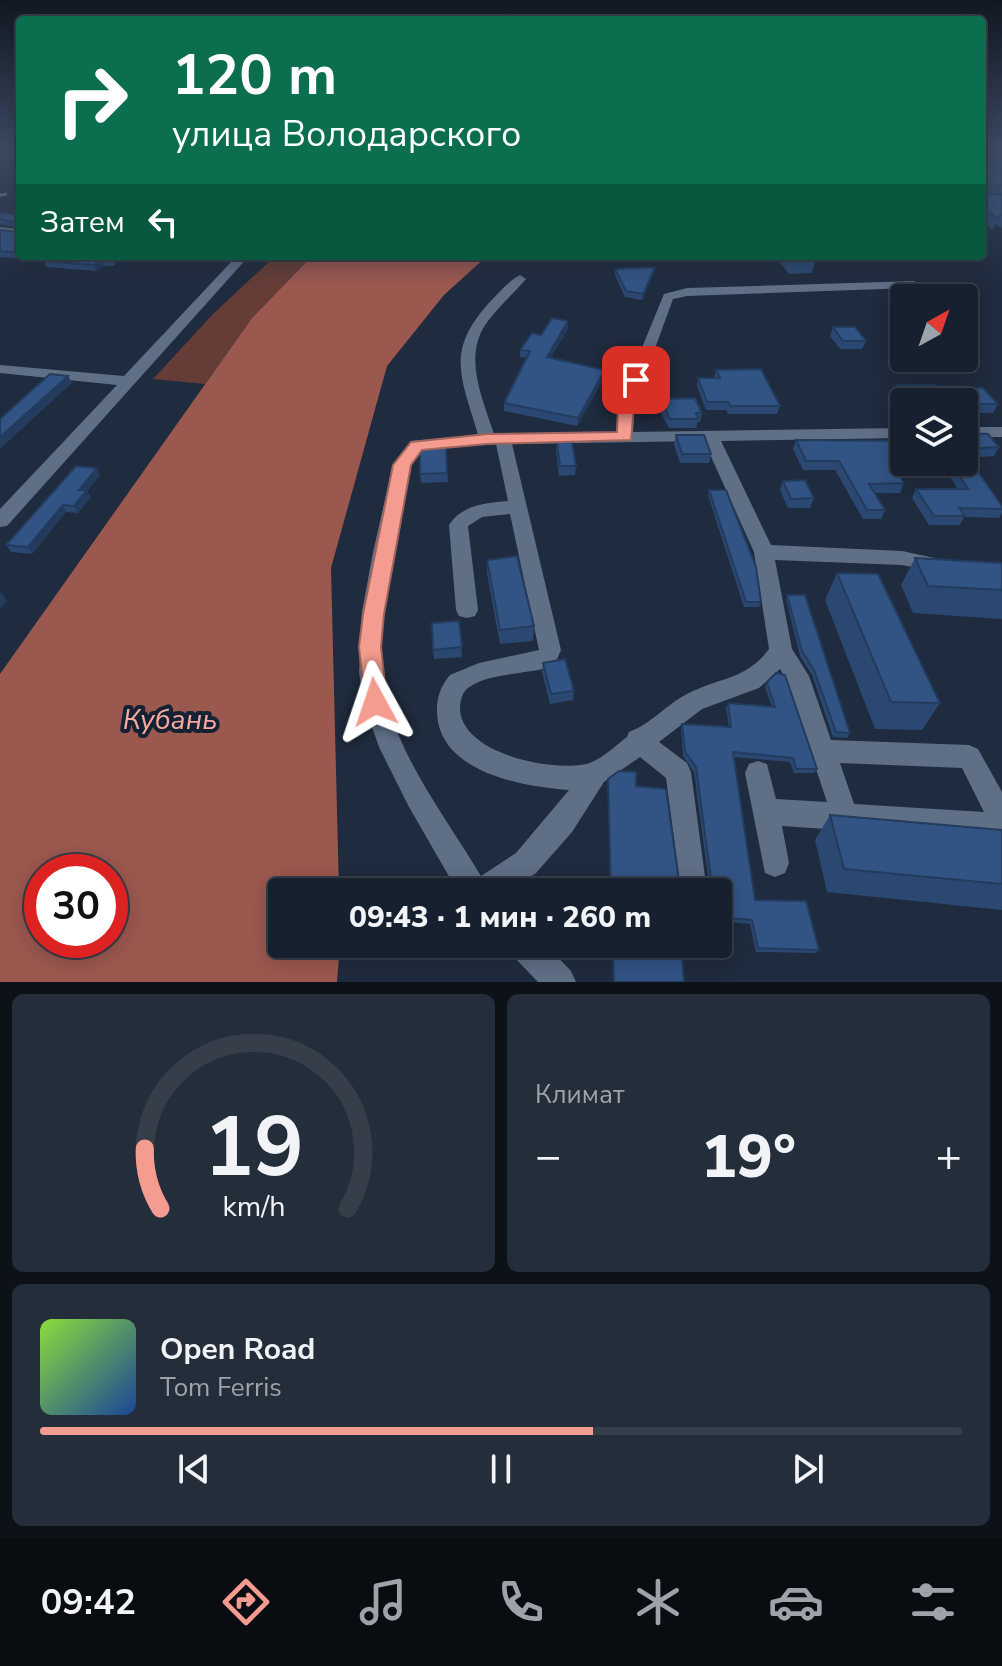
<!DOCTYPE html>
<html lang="ru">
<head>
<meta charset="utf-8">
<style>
  :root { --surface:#17202e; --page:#242d3a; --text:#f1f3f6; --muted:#9ea3aa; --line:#363e4a; --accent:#f59c90 }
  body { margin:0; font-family:"Nunito Sans",sans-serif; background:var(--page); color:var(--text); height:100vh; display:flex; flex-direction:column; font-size:30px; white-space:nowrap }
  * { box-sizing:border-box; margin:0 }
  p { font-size:26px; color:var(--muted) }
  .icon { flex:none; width:44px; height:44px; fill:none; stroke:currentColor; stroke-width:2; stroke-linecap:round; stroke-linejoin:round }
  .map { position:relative; height:982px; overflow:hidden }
  .drawer { display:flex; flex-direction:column; gap:12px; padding:12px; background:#0d1219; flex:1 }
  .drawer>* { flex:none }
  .top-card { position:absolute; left:16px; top:16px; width:970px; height:244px; border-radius:8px; box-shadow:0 4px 20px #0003,0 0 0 2px var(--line); background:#0b6e4f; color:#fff; overflow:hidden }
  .needle { width:52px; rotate:40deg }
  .tools { position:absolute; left:890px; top:284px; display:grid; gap:16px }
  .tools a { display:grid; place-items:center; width:88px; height:88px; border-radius:8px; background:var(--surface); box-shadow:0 4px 20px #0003,0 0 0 2px var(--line); font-size:40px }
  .speed { position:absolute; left:24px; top:854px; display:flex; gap:16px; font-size:40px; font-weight:700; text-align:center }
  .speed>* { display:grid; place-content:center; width:104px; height:104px; border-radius:50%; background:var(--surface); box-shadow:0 4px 20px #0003,0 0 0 2px var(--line); line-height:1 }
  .speed .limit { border:12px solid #d22; background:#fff; color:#111 }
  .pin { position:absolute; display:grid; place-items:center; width:68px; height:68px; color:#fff; margin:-34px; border-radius:16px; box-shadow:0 4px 12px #0006 }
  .me { position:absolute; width:88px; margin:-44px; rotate:355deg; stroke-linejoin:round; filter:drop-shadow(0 0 6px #0008) }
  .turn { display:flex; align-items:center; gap:28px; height:168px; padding:0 24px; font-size:36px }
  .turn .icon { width:104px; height:104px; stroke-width:2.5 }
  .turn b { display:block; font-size:56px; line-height:68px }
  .then { display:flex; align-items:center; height:76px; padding:0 24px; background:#0003; gap:16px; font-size:30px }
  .big { font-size:60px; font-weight:800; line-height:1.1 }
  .drawer .card { flex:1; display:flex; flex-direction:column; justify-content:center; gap:12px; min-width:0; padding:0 28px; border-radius:12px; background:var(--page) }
  .drawer .dial { align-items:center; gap:0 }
  .dial svg { height:208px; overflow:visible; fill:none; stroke:var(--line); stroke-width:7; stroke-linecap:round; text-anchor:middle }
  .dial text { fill:var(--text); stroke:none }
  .song { display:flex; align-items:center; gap:24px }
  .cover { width:96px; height:96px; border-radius:12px; background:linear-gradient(135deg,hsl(90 70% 55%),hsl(220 70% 35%)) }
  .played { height:8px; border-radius:4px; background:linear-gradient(90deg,var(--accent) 60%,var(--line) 60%) }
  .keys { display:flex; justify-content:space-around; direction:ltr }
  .heat { display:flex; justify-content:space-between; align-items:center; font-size:44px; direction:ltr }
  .drawer .tiles { flex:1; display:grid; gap:12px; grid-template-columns:1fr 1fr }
  .card:last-child { grid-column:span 2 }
  .trip { position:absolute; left:268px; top:878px; width:464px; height:80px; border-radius:8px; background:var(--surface); box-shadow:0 4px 20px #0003,0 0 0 2px var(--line); font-weight:800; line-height:80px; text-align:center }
  .tab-bar { display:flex; height:128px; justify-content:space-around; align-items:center; background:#090d12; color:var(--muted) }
  .tab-bar .icon { width:56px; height:56px }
  .tab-bar .active { color:var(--accent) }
  .tab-bar b { font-size:36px; color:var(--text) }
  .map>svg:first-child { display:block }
  .green { fill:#653c36 }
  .water { fill:#9b584f; fill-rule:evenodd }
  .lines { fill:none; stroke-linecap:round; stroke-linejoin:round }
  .minor { fill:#5f6f86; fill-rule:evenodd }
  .rail { stroke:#808a9a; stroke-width:3; stroke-dasharray:7 7; stroke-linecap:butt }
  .wall { fill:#2b4872 }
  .shaded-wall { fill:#233b5d }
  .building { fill:#325485; stroke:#233b5d; stroke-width:2 }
  .route { fill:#f59c90; stroke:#9f655e; stroke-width:2 }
  .labels { text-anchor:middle; stroke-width:8; stroke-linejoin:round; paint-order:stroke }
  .near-water-label { font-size:28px; font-style:italic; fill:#f9aa9e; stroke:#152234 }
</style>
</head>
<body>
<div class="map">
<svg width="1002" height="982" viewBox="0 0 1002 982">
  <rect width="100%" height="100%" fill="#1f2b3e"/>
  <path class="green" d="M275,256H312L252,318L205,384L153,379L213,314Z"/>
  <path class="water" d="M312,256H487L444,295L387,366L331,568L339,892H282V944H340L337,982H0V674L252,318ZM42,872H110V940H42Z"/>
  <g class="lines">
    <path class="minor" d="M0,227L20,229V235L0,233Z
      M211,256H249L7,526L0,527V509L117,385L0,373V365L124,376L232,261Z
      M520,275L526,279C514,293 499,306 488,321C462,355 482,397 494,434L617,432L618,406L664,294L687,288L915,281V287L911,288L687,296L673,299L634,406L633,432L904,428V438L721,441L771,545L902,551L944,560L947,565L944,570L937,572L902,565L775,560L792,649L809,676L831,740L969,745L978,749L1002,792V841L782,826L789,863L785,873L775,877L765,873L745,773L749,764L758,761L767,764L776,799L827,802L786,679L780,669L759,688L702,709L659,742L687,763L691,772L706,884L703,892H681L666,778L640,757L604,782L572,832L536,873L508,892H458L409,807L379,747L363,701L359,672L362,612L373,552L393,465L411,441L478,435C462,379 445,353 487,305C497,295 508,281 520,275ZM704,441L754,552L769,649C746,680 719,677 687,694C667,704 651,724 629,732L627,737C615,746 600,761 586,764C551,772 458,753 460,706C461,698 463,690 471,686C491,673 530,674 554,666L561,650L512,444ZM496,444L508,501C485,503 462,505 449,525L456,610L459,616L467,618L475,616L478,610L468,526L482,517L510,514L539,650L479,663L450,675C438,689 435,704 438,722C448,774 525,787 569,790L516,853L481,876C451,826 413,776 393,721C364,638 395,548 411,466L422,450ZM840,763L962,768L984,812L854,804Z
      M964,427H1002V437H964Z
      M508,944H545L571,971L576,982H538L512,955Z"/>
    <path class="rail" d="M0,195L20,192"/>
  </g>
  <path class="wall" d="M982,148H1002L1001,153L984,152L1002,155V228L996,224L992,230L982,221Z
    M0,213L20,215V256H116L115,266H104L96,271L46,267L44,260L0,257V230L17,232L19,228L0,224V225Z
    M775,256H817L812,273L789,274Z
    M655,267L654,273L642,300L625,297L615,275V269Z
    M833,327L866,341L862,349H840L830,336Z
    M568,329L551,357L605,370L604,378L577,426L504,411V403L526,358L520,357V350L541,335Z
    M716,370L780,406L777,414H728L726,410H706L697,386L698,378H714Z
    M898,385L998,404L993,413H964V402H904V407L894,394Z
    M660,399L702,413L700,422H698L696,428H669L658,408Z
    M964,433L999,447L994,456L968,458L1002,506V513L999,518L964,517L960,525H929L912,498L916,489H958L946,471H897L904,483L900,493H875L885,510L881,519H863L835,470H803L793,449L796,440L964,462Z
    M676,435L711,454L709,463H680L674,444Z
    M557,442L576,466L575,475L559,476L556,451Z
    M446,447L448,482L421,483L420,474Z
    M100,475L87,491L91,497L78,513L66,512L32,554L11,552L6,545Z
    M783,481L814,498L810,508H788L780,490Z
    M709,490L761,602L759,607H744L708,495Z
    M915,558L1002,563V619L913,613L901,585Z
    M487,560L534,626L533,641L500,644L487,574Z
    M837,573L940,703L922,730L875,729L825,600Z
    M787,595L850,733L847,738L833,737L812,675L800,656L786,599Z
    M459,621L462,657L434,659L433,650Z
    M543,663L574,691L573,700L550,704L542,672Z
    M767,682L817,769L814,773H794L790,762L734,757L755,900L819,950L816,953L756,952L750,924L718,921V892H610L608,779L636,786L680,888L706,890L709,884L694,772L683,756L681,729L682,724L729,727L726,708L728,703L772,707L765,687Z
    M830,815L1002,830V910L827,892L815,840Z
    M612,944H681L684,982H613Z"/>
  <path class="shaded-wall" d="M101,260L104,266L96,271L94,265Z
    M655,267L654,273L642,300L643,294Z
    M568,321V329L547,364V357Z
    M605,370L604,378L577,426L578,418Z
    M68,376L72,383L0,449V437Z
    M97,468L100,475L87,491L91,497L78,513L74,506L79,490Z
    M63,505L66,512L32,554L28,547Z
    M0,591L7,601L0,609Z"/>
  <path class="building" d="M982,148H984V152L1002,155V185L986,183L984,194H1002V214L997,219L982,206Z
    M0,213L20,215V223L0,219Z
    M20,224V253L0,251V230L17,232Z
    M51,256H113V260H101L94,265L44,261Z
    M655,267L643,294L626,291L615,269Z
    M552,318L568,321L547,357L605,370L578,418L504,403L530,351L520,350L532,333L541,335Z
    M833,327H855L866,341H843Z
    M761,369L780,406H730L728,402H707L698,378H720L716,370Z
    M50,374L68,376L0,437V419Z
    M898,385H935L938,388H983L998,404H964V402H911Z
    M695,398L702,413H696L698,419H670L660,399Z
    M964,433L988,434L999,447L964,449Z
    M676,435H704L711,454H682Z
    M796,440L904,441V462H938H891L904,483L869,484L885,510H867L839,461H806Z
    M557,442H572L576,466H560Z
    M446,447L447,473L420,474V449Z
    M964,452L1002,506V509L959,508L965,516H934L916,489H968L951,462H964Z
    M76,466L97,468L79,490H87L74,506L63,505L28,547L6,545Z
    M805,480L814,498L791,499L783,481Z
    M709,490H726L756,567L761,602H746Z
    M517,556L534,626L500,630L487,560Z
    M915,558L1002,563V590L928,586Z
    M837,573L878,574L940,703L891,702Z
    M787,595H805L850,733L836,732L814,670L802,651Z
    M459,621L462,647L433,650L432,623Z
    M565,659L574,691L551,694L543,663Z
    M776,673L785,675L817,769H796L793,758L733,752L755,900L806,901L819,950L758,948L752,920L718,917V892H611L608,779L619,771L636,772V786L666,789L680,888L707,890L711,879L696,767L685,752L682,724L731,727L728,703L775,707L767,682Z
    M830,815L1002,830V884L844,869Z
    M613,944H681L684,982H614Z"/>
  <linearGradient id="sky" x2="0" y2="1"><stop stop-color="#111822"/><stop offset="0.52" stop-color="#3c4a63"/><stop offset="1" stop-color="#3c4a63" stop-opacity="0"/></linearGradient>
  <rect width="1002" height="286" fill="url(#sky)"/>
  <path class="route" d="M631,376L644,380L634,406L631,440L487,444L422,450L411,465L384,614L381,647L387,702L384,710L375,713L366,710L359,647L363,614L393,465L411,442L487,434L617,432L618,406Z"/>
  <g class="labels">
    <g class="near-water-label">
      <text x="170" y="729">Кубань</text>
    </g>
  </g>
</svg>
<div class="tools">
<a><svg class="needle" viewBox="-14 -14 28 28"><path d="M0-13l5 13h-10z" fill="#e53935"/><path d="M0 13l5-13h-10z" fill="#9ea3aa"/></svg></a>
<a><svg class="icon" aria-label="layers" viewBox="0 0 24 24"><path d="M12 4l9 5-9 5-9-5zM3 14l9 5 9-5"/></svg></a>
</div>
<div class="speed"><div class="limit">30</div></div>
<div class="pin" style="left:636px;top:380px;background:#d93025"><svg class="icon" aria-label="arrive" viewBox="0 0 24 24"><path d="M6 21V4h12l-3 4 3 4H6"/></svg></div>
<svg class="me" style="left:375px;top:702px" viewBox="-20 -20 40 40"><path d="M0-17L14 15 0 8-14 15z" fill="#f59c90" stroke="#fff" stroke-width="4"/></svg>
<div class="trip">09:43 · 1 мин · 260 m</div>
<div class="top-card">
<div class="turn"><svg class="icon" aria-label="right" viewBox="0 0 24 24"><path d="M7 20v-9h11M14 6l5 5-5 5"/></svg><div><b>120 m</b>улица Володарского</div></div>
<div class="then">Затем<svg class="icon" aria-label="left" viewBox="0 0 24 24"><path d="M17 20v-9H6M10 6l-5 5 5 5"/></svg></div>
</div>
</div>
<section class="drawer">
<div class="tiles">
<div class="card dial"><svg viewBox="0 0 100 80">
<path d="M14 69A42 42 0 1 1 86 69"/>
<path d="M14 69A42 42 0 0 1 8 46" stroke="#f59c90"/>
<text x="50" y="56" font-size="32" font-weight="700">19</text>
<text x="50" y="72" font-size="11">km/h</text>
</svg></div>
<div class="card"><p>Климат</p>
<div class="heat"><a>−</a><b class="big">19°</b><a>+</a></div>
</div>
<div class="card">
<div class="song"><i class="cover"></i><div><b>Open Road</b><p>Tom Ferris</p></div></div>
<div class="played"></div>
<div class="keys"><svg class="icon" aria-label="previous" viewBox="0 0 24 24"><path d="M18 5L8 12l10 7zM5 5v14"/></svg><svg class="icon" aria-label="pause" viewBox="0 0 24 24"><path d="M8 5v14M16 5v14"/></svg><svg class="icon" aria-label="next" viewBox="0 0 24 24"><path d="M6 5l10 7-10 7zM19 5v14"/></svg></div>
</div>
</div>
</section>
<nav class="tab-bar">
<b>09:42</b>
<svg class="icon active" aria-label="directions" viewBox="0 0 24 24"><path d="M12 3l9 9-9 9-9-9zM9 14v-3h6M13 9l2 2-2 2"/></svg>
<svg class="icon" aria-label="music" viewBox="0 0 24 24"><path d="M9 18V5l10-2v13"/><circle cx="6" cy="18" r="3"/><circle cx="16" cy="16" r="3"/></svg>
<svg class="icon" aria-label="phone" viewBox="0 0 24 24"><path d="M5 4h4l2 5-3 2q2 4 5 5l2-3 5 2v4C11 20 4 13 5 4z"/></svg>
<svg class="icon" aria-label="climate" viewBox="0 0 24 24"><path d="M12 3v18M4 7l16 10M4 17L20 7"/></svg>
<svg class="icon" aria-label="car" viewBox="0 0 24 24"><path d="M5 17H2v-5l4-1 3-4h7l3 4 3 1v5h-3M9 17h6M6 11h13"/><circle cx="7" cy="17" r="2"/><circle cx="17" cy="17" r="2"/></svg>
<svg class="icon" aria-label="filters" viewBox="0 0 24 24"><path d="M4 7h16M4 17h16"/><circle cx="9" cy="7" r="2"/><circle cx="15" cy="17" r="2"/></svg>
</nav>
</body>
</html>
